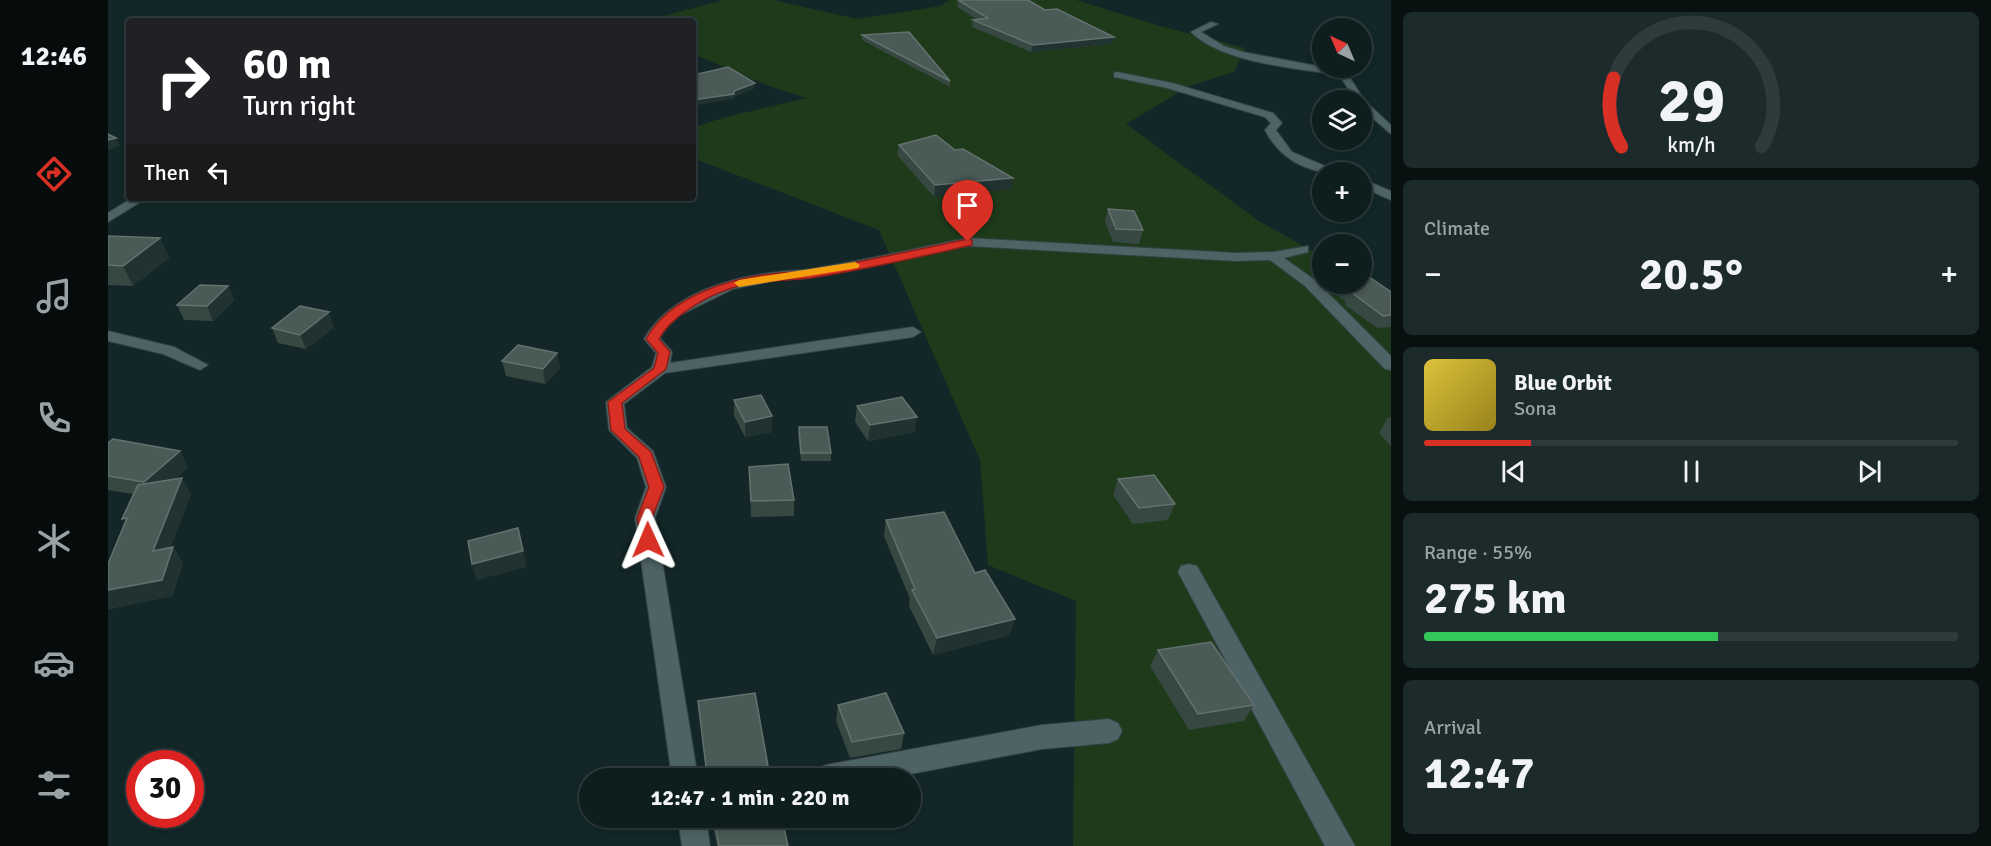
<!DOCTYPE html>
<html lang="en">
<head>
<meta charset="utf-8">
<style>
  :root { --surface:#0e1d1e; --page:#1c2a2b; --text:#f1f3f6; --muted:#9ba2a4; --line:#2e3b3c; --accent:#d93025 }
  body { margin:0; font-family:Signika,sans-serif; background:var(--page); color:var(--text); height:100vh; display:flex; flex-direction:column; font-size:22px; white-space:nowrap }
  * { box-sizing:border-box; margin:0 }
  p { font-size:20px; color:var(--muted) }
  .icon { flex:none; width:33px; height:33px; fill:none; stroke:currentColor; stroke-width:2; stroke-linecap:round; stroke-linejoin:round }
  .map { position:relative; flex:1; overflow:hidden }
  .details { display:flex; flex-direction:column; gap:12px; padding:12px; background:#081010; width:600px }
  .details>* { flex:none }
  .hud { position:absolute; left:18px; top:18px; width:570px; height:183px; border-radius:6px; box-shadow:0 3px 9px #0003,0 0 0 2px var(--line); background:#202124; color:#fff; overflow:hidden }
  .needle { width:39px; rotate:316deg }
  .tools { position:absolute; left:1204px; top:18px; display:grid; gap:12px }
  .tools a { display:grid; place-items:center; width:60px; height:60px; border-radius:50%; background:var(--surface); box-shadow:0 3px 9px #0003,0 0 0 2px var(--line); font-size:30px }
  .speed { position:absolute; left:18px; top:750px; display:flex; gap:12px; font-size:30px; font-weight:700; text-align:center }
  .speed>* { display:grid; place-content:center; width:78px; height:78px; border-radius:50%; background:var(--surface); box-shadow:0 3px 9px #0003,0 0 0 2px var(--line); line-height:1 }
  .speed .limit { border:9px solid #d22; background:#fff; color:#111 }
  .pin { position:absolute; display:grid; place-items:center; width:51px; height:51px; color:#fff; margin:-62px -26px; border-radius:50% 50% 50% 0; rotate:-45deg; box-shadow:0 0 6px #0007 }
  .pin .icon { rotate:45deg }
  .me { position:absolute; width:66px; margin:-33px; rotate:359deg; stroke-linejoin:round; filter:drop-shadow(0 0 4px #0008) }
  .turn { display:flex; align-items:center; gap:21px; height:126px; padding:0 18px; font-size:27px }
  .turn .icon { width:78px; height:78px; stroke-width:2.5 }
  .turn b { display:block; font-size:42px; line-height:51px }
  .then { display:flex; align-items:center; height:57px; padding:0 18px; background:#0003; gap:12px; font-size:22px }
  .big { font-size:45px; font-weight:700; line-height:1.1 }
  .details .tile { flex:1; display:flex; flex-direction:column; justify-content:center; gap:9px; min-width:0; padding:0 21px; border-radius:9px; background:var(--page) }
  .details .dial { align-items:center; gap:0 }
  .dial svg { height:156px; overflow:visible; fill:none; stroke:var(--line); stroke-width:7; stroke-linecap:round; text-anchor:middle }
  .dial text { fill:var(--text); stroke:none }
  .song { display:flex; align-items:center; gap:18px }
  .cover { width:72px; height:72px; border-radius:9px; background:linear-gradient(135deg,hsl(50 70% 55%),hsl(50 70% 35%)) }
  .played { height:6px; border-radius:3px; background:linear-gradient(90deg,var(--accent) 20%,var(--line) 20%) }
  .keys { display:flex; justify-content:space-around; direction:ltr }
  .heat { display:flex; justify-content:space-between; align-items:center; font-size:33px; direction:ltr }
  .charge { height:9px; border-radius:4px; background:linear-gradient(90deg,#34c759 55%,var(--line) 0) }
  .trip { position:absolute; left:471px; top:768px; width:342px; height:60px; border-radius:30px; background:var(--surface); box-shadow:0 3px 9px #0003,0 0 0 2px var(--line); font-weight:700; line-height:60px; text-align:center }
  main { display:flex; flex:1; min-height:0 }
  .menu { display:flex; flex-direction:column; width:108px; justify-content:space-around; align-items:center; background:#060c0c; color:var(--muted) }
  .menu .icon { width:42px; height:42px }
  .menu .on { color:var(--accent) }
  .menu b { font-size:27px; color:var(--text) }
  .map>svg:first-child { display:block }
  .green { fill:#1e3a1b }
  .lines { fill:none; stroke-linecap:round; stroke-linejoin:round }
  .minor-casing { stroke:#334243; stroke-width:2 }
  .minor { fill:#4e6365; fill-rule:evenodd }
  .wall { fill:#374842 }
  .shaded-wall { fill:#213330 }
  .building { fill:#4a5a56; stroke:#63726f; stroke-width:1.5 }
  .route { fill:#d93025; stroke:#8d1f18; stroke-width:1.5 }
  .slow { fill:#f59e0b }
</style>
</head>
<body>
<main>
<nav class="menu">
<b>12:46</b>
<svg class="icon on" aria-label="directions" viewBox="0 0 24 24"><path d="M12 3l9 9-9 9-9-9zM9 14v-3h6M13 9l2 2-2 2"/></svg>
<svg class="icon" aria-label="music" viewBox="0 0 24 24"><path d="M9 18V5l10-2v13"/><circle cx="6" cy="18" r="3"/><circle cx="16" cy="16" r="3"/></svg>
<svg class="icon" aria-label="phone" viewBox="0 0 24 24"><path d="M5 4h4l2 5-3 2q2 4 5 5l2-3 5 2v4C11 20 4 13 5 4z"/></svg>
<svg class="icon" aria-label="climate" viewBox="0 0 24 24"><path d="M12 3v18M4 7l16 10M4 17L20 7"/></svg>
<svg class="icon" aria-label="car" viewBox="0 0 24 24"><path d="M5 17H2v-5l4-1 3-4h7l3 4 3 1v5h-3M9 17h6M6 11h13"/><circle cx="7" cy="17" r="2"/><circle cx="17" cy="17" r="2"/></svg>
<svg class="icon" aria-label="filters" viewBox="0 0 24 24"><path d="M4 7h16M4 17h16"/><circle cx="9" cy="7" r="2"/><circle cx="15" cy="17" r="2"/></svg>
</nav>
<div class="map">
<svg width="1283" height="846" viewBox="0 0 1283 846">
  <rect width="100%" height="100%" fill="#132728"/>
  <path class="green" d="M616,0H665L749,19L833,6L841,0H968L1052,26L1137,48L1126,72L1081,86L1018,124L1151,221L1215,257V284H1254V278L1283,291V846H965L968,601L880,565L872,460L771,230L585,158V128L614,118L699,98L664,87L585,54V21H536Z"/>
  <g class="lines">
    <g class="minor-casing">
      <path id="minor" d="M1103,22L1110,24L1093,32L1116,46L1135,52L1230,70L1240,75L1257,101L1283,125V134L1254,109V100H1247L1234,79L1225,74C1184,68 1113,62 1083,32Z
        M1009,72L1064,83L1165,113L1174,123L1168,130L1184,152L1231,172C1200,175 1171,158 1157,130L1163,123L1157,117L1059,88L1006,77V73Z
        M1254,179L1283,191V200L1254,187Z
        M24,198H39L0,222V213Z
        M860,238L1129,253L1165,252L1200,246V252L1176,258L1207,280L1283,356V370L1277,369L1197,286L1162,260L1129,261L860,246L701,278L670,280L625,289L572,315L558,328L552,338L564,352L562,363L805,327L813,332L805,337L557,373L516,404L519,428L545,451L558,487L547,518L590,778H564L527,518L538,487L529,458L501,430L498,402L544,367L548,353L536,339C562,294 622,277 670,272C681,270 692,271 702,269C755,261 808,248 860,238Z
        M0,331L66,347L100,365L92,370L55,354L0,341Z
        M1081,564L1089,566L1247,846H1217L1070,572L1073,566Z
        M1001,719L1010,723L1014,731L1010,739L1001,743L934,749L781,778H705L708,769L718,765L934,725Z
        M570,818H598L602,846H574Z"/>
    </g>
    <use href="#minor" class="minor"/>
  </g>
  <path class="wall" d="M850,0L937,10L1006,37L1004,44L923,52L864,27L865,20H870L849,7Z
    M754,35L842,81V87L754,40Z
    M791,145L847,150L905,178L903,189L826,197L789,155Z
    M1000,209L1035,230L1031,244L1005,242L997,222Z
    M0,236L52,238L61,258L25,286L0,285Z
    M1215,274V283L1212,281Z
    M1216,284H1254L1283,292V327L1269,328L1237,305L1238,302Z
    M120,286L126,300L105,321L76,320L69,305Z
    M226,327L198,349L170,343L164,328Z
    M449,353L452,368L437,384L398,376L394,361Z
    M626,400L664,416V432L637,437L626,416Z
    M749,406L807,432L760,441L747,422Z
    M1280,417H1283V446L1271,433Z
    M691,427L723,453V461H693L690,435Z
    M0,443L72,451L80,467L66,480L83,494L62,548L65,547L75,563L64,596L0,609V564L17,523L25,494L0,490Z
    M641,467L686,500V516L643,517Z
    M1010,479L1067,504L1060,520L1025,524L1005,495Z
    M778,520L867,573L902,635L825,655L801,606L802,599L776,536Z
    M1050,650L1146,705L1136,721L1081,730L1042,666Z
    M590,701L660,766V778H599Z
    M730,705L796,733L793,749L742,758L728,721Z
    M606,818L680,846H609L606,832Z"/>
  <path class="shaded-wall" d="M1006,37L1004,44L923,52L925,45Z
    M647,83L646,89L626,97V99L585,106V100Z
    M8,138L12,146L0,150V140Z
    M905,178L903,189L826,197L827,185Z
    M52,238L61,258L25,286L15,266Z
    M120,286L126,300L105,321L99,306Z
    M221,312L226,327L198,349L192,335Z
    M449,353L452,368L437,384L435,369Z
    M664,416V432L637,437V422Z
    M809,417L807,432L760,441L762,425Z
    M72,451L80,467L46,498L36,482Z
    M74,478L83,494L55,567L45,551Z
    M65,547L75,563L64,596L0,609V590Z
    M415,551L419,567L369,580L364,564Z
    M907,619L902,635L825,655L829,638Z"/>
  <path class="building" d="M850,0H920L937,10L949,9L1006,37L925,45L865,20L880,18Z
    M801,32L842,81L754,35Z
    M620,67L647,83L626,91V94L585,100V75Z
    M0,134L8,138L0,140Z
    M828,135L847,150L855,149L905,178L827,185L791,145Z
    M1000,209L1026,211L1035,230L1008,229Z
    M0,236L52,238L15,266L0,265Z
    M1254,272L1283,292V315L1275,316L1243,292H1247L1236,284H1254Z
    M92,285L120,286L99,306L69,305Z
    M192,306L221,312L192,335L164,328Z
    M410,345L449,353L435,369L394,361Z
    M653,395L664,416L637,422L626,400Z
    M794,397L809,417L762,425L749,406Z
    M691,427H719L723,453H693Z
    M5,439L72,451L36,482L0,476V443Z
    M680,464L686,500L643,501L641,467Z
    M1046,475L1067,504L1031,508L1010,479Z
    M74,478L45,551L65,547L54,580L0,590V564L19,518L14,519L30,485Z
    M836,512L867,573L877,570L907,619L829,638L804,590L807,589L778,520Z
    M410,528L415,551L364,564L360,541Z
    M1103,642L1146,705L1090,714L1050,650Z
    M647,693L660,766L599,775L590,701Z
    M778,693L796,733L744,742L730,705Z
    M606,818H674L680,846H611Z"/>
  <path class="route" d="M860,239L864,240V245C811,257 756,270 702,278C676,281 649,280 624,288C599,296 563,316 551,339L562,352L558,369L514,403L517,429L543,452L556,487L544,518L548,540L546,544H534L529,518L541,487L531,457L503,430L500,402L546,368L550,353L538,339C562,295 625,277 672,273C682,272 693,272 704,271C756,261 808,250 860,239Z"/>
  <path class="slow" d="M747,262L752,265L750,268L631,287L626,283L631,280Z"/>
</svg>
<div class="tools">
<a><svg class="needle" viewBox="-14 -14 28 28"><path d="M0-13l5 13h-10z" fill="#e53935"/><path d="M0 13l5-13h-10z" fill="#9ba2a4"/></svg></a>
<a><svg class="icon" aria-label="layers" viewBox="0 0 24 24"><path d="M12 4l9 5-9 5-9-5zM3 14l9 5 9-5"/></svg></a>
<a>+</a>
<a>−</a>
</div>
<div class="speed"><div class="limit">30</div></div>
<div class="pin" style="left:860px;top:242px;background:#d93025"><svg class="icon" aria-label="arrive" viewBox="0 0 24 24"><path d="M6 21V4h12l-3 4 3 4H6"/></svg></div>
<svg class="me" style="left:540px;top:540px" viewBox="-20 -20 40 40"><path d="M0-17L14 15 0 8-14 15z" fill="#d93025" stroke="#fff" stroke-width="4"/></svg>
<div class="trip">12:47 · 1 min · 220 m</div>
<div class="hud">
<div class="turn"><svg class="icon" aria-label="right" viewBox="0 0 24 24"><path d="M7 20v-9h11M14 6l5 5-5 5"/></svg><div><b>60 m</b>Turn right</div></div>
<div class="then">Then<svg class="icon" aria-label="left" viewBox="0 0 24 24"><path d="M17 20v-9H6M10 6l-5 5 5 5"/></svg></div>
</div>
</div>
<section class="details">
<div class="tile dial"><svg viewBox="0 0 100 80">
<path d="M14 69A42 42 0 1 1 86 69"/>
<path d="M14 69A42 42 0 0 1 10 34" stroke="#d93025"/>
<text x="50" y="56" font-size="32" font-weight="700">29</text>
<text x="50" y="72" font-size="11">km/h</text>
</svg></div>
<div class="tile"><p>Climate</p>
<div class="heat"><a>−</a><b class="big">20.5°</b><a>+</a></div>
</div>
<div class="tile">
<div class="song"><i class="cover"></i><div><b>Blue Orbit</b><p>Sona</p></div></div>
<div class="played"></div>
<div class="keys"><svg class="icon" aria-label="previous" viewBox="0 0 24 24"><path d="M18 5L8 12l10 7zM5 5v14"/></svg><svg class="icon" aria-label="pause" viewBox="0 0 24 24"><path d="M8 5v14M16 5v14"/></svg><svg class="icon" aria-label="next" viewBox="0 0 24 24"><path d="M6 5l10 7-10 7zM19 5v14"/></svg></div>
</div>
<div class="tile"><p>Range · 55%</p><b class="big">275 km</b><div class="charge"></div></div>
<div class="tile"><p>Arrival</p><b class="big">12:47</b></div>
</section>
</main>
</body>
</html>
